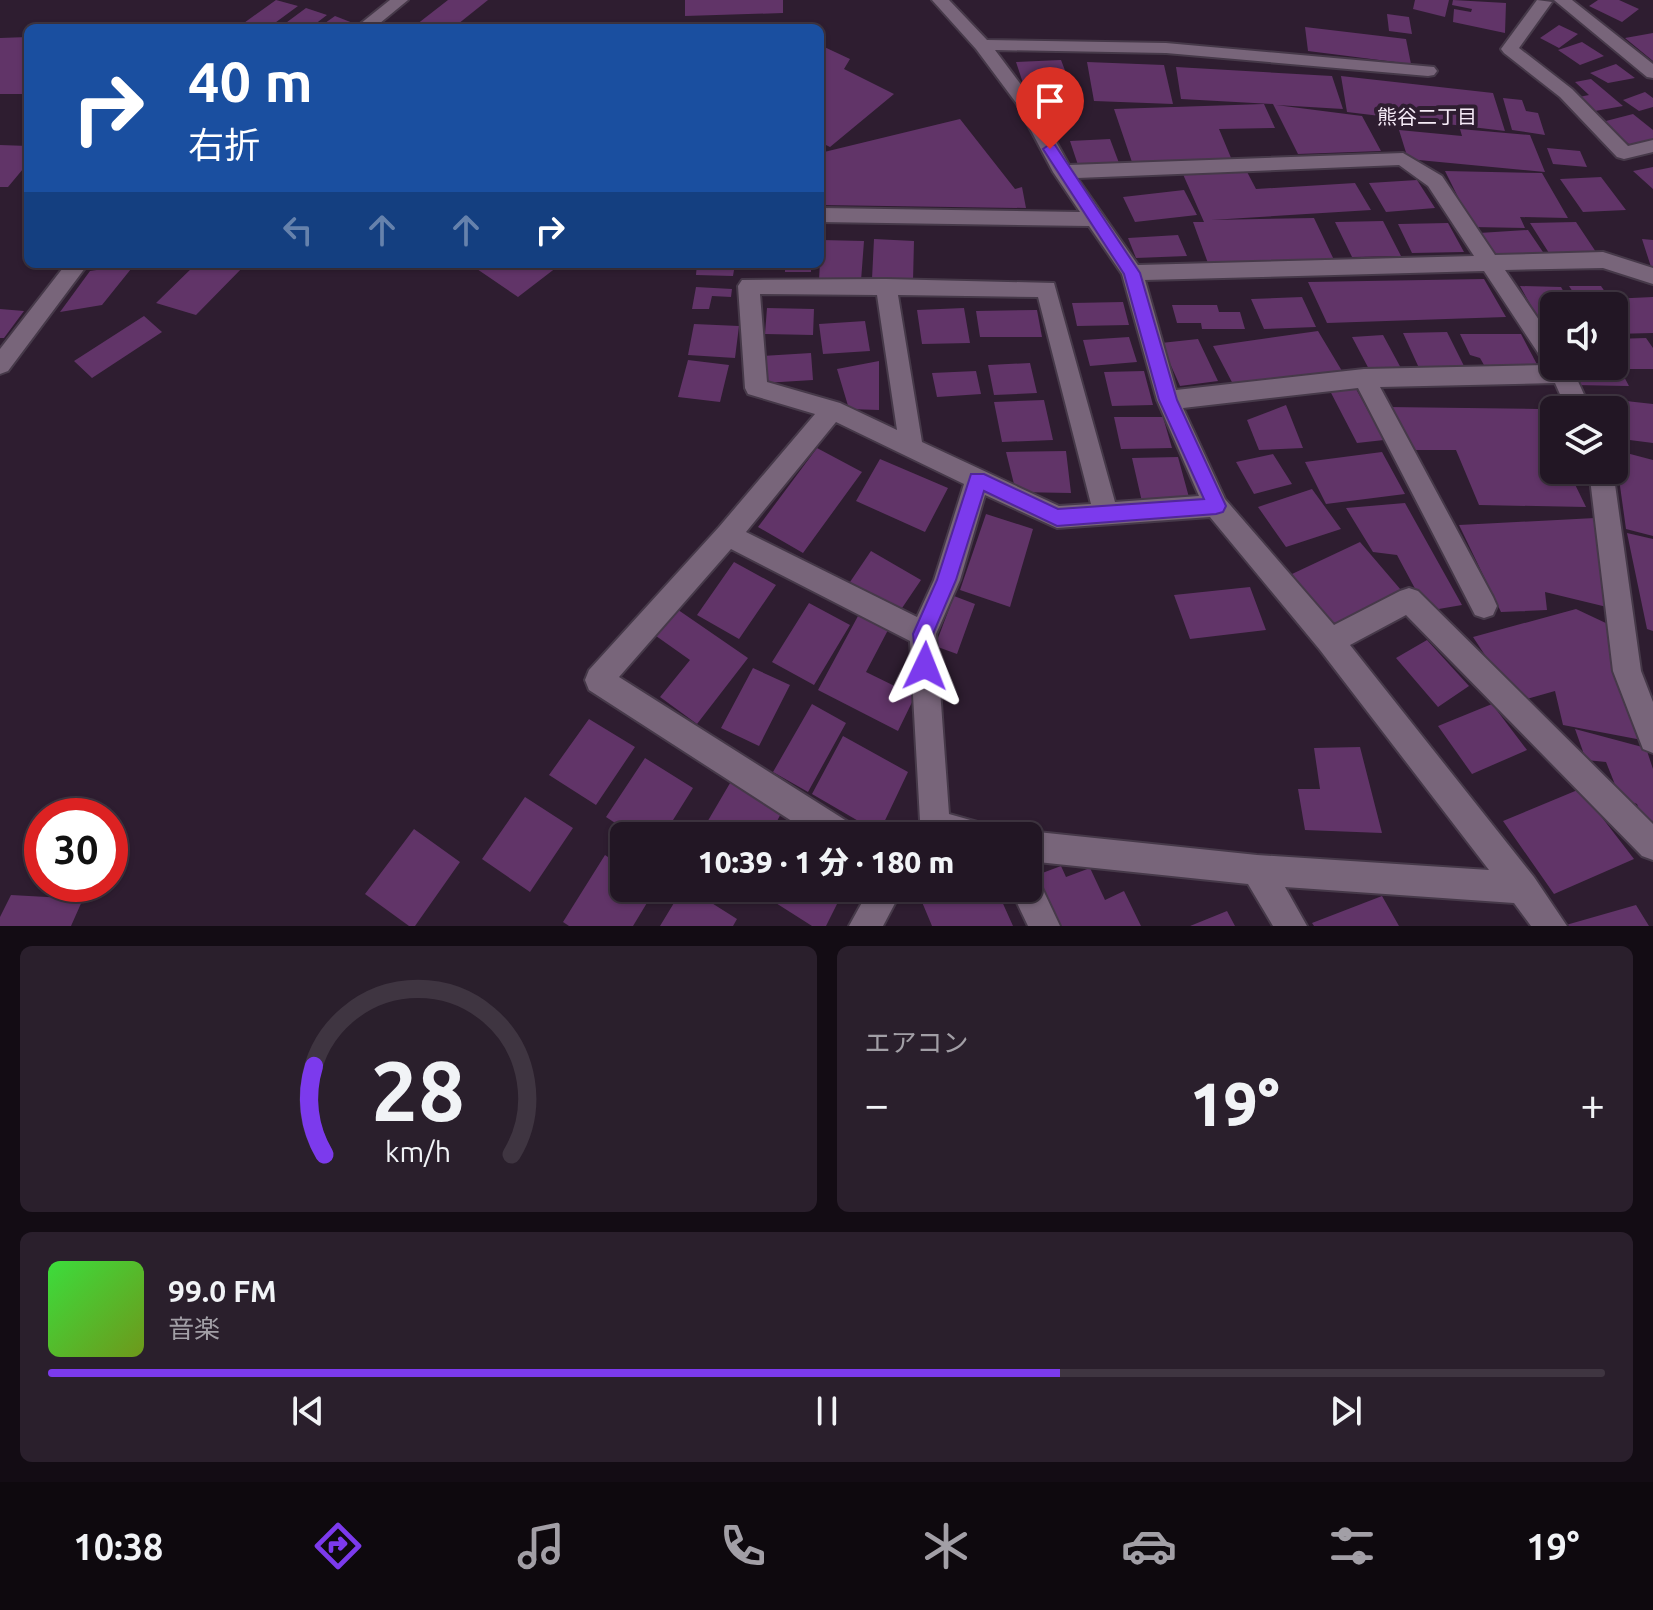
<!DOCTYPE html>
<html lang="ja">
<head>
<meta charset="utf-8">
<style>
  :root { --surface:#221624; --page:#2a1f2c; --text:#f1f3f6; --muted:#a29fa6; --line:#3f3541; --accent:#7c3aed }
  body { margin:0; font-family:Ubuntu,"Noto Sans JP",sans-serif; background:var(--page); color:var(--text); height:100vh; display:flex; flex-direction:column; font-size:30px; white-space:nowrap }
  * { box-sizing:border-box; margin:0 }
  p { font-size:26px; color:var(--muted) }
  .icon { flex:none; width:44px; height:44px; fill:none; stroke:currentColor; stroke-width:2; stroke-linecap:round; stroke-linejoin:round }
  .map { position:relative; height:926px; overflow:hidden }
  .side { display:flex; flex-direction:column; gap:20px; padding:20px; background:#130c14; flex:1 }
  .side>* { flex:none }
  .guide { position:absolute; left:24px; top:24px; width:800px; height:244px; border-radius:12px; box-shadow:0 2px 6px #0004,0 0 0 2px var(--line); background:#1a4fa0; color:#fff; overflow:hidden }
  .controls { position:absolute; left:1540px; top:292px; display:grid; gap:16px }
  .controls a { display:grid; place-items:center; width:88px; height:88px; border-radius:12px; background:var(--surface); box-shadow:0 2px 6px #0004,0 0 0 2px var(--line); font-size:40px }
  .speed { position:absolute; left:24px; top:798px; display:flex; gap:16px; font-size:40px; font-weight:700; text-align:center }
  .speed>* { display:grid; place-content:center; width:104px; height:104px; border-radius:50%; background:var(--surface); box-shadow:0 2px 6px #0004,0 0 0 2px var(--line); line-height:1 }
  .speed .limit { border:12px solid #d22; background:#fff; color:#111 }
  .pin { position:absolute; display:grid; place-items:center; width:68px; height:68px; color:#fff; margin:-82px -34px; border-radius:50% 50% 50% 0; rotate:-45deg; box-shadow:0 0 8px #0007 }
  .pin .icon { rotate:45deg }
  .me { position:absolute; width:88px; margin:-44px; rotate:2deg; stroke-linejoin:round; filter:drop-shadow(0 0 6px #0008) }
  .turn { display:flex; align-items:center; gap:28px; height:168px; padding:0 32px; font-size:36px }
  .turn .icon { width:104px; height:104px; stroke-width:2.5 }
  .turn b { display:block; font-size:56px; line-height:68px }
  .lanes { display:flex; align-items:center; height:76px; padding:0 32px; background:#0003; justify-content:center; gap:40px; direction:ltr }
  .lanes .off { opacity:.35 }
  .big { font-size:60px; font-weight:800; line-height:1.1 }
  .side .card { flex:1; display:flex; flex-direction:column; justify-content:center; gap:12px; min-width:0; padding:0 28px; border-radius:12px; background:var(--page) }
  .side .dial { align-items:center; gap:0 }
  .dial svg { height:208px; overflow:visible; fill:none; stroke:var(--line); stroke-width:7; stroke-linecap:round; text-anchor:middle }
  .dial text { fill:var(--text); stroke:none }
  .song { display:flex; align-items:center; gap:24px }
  .cover { width:96px; height:96px; border-radius:12px; background:linear-gradient(135deg,hsl(120 70% 55%),hsl(80 70% 35%)) }
  .played { height:8px; border-radius:4px; background:linear-gradient(90deg,var(--accent) 65%,var(--line) 65%) }
  .keys { display:flex; justify-content:space-around; direction:ltr }
  .heat { display:flex; justify-content:space-between; align-items:center; font-size:44px; direction:ltr }
  .side .tiles { flex:1; display:grid; gap:20px; grid-template-columns:1fr 1fr }
  .card:last-child { grid-column:span 2 }
  .trip { position:absolute; left:610px; top:822px; width:432px; height:80px; border-radius:12px; background:var(--surface); box-shadow:0 2px 6px #0004,0 0 0 2px var(--line); font-weight:800; line-height:80px; text-align:center }
  .tabs { display:flex; height:128px; justify-content:space-around; align-items:center; background:#0e090e; color:var(--muted) }
  .tabs .icon { width:56px; height:56px }
  .tabs .current { color:var(--accent) }
  .tabs b { font-size:36px; color:var(--text) }
  .map>svg:first-child { display:block }
  .building { fill:#613468 }
  .lines { fill:none; stroke-linecap:round; stroke-linejoin:round }
  .street-casing { stroke:#463949; stroke-width:4 }
  .street { fill:#78657a; fill-rule:evenodd }
  .route { fill:#7c3aed; stroke:#51269a; stroke-width:2 }
  .labels { text-anchor:middle; stroke-width:8; stroke-linejoin:round; paint-order:stroke }
  .far-neighbourhood-label { font-size:20px; fill:#f6ebf7; stroke:#2e1d30 }
</style>
</head>
<body>
<div class="map">
<svg width="1653" height="926" viewBox="0 0 1653 926">
  <rect width="100%" height="100%" fill="#2e1d30"/>
  <path class="building" d="M276,0L298,6L268,28H237Z
    M448,0H488L453,28H412Z
    M685,0H783V13L685,16Z
    M1415,0H1449L1445,17L1413,9Z
    M1453,0L1506,3L1505,33L1453,22L1454,9L1471,12L1472,9L1452,5Z
    M1598,0H1619L1639,9L1622,22L1589,6Z
    M306,8L327,15L310,28H279Z
    M1387,14L1409,17L1412,34L1389,31Z
    M335,16L353,23L346,28H318Z
    M1559,25L1578,34L1559,48L1540,38Z
    M1305,27L1406,39L1411,64L1308,51Z
    M1653,33V61L1625,38Z
    M28,37V94H0V38Z
    M1582,42L1604,56L1580,65L1558,50Z
    M820,45L850,59L844,69L894,94L830,147L820,142Z
    M1061,60L1079,107L1032,110L1016,62Z
    M1087,62L1164,65L1173,104L1094,101Z
    M1616,64L1635,78L1608,83L1590,73Z
    M1176,67L1332,76L1343,109L1276,105L1362,116L1381,151L1298,154L1273,104L1181,99Z
    M1341,76L1493,93L1505,131L1347,112Z
    M1591,79L1623,106L1595,111L1579,97L1589,95L1575,82Z
    M1645,92L1653,98V107L1639,111L1623,100Z
    M1503,98L1522,100L1526,111L1538,113L1545,135L1512,130Z
    M1264,104L1275,128L1219,129L1234,165L1134,168L1114,109Z
    M1633,114L1653,130V139L1630,145L1602,122Z
    M960,119L1015,189L1022,187L1026,208L820,205V153Z
    M1460,129L1530,135L1545,172L1408,159L1399,130L1462,136Z
    M1110,139L1119,163L1078,165L1070,141Z
    M0,145L28,146V163L8,187H0Z
    M1547,148L1580,151L1587,167L1553,164Z
    M1653,167V189L1633,171Z
    M1245,168L1256,189L1355,183L1371,210L1211,220L1314,218L1335,262L1209,266L1193,222H1204L1182,172Z
    M1445,171L1542,173L1568,218L1520,217L1525,228L1473,227Z
    M1601,177L1626,210L1583,212L1560,179Z
    M1417,180L1435,208L1386,212L1369,183Z
    M1184,190L1197,215L1135,222L1123,197Z
    M1383,221L1401,256L1352,257L1335,222Z
    M1576,222L1596,252L1549,253L1530,223Z
    M1448,223L1464,252L1412,253L1398,224Z
    M1528,230L1545,255L1494,258L1479,233Z
    M1178,235L1187,256L1136,258L1128,238Z
    M874,239L914,241L913,281L872,279Z
    M1642,239L1653,240V270H1652Z
    M821,240L864,241L861,281H819Z
    M135,264L102,305L60,312L90,271Z
    M196,264H246L196,315L156,303Z
    M484,264H561L518,297L477,269Z
    M697,264H735L733,276L696,275Z
    M785,264H811V272H785Z
    M1484,279L1506,317L1327,323L1308,282Z
    M1520,286L1561,287L1572,306H1554V327H1543Z
    M1569,286H1601L1610,299L1653,297V333L1614,334V306H1582Z
    M696,287L732,289L731,297L712,296L709,309H692Z
    M1302,297L1316,327L1264,329L1251,299Z
    M1123,302L1129,325L1077,326L1072,303Z
    M1172,305H1217L1219,312H1240L1245,329H1202L1201,323H1177Z
    M767,308L814,309L813,335L765,334Z
    M964,308L970,343L922,344L917,310Z
    M0,309L24,311L4,338H0Z
    M1037,310L1042,337H980L976,311Z
    M144,316L162,332L92,378L74,361Z
    M865,321L870,351L823,354L819,324Z
    M694,324L739,326L735,358L688,355Z
    M1318,331L1342,371L1234,386L1213,346Z
    M1447,332L1465,368H1419L1403,333Z
    M1460,334H1521L1541,372H1488L1480,358L1470,355Z
    M1383,335L1402,370L1371,373L1352,337Z
    M1129,337L1137,362L1090,366L1083,340Z
    M1646,338L1653,348V369H1629L1614,346V339Z
    M1198,339L1218,381L1180,386L1161,343Z
    M811,353L813,380L764,383L762,356Z
    M1614,358L1629,386L1574,385L1565,366H1614Z
    M688,360L729,365L720,402L678,397Z
    M879,361V410L849,409L837,369Z
    M1030,363L1037,393L994,395L988,365Z
    M976,371L981,394L937,397L932,373Z
    M1144,371L1153,405L1112,406L1104,372Z
    M1355,387L1384,440L1357,443L1329,389Z
    M1590,397L1653,404V443L1614,438V410H1595Z
    M1044,400L1053,440L1002,442L994,402Z
    M1286,405L1303,448L1259,450L1247,420Z
    M1388,407L1538,409L1554,442V470H1568L1586,507L1479,505L1456,450H1405Z
    M1114,417H1163L1172,448L1121,449Z
    M817,448L862,472L803,553L758,527Z
    M1615,450L1653,460V536L1626,529Z
    M1066,451L1071,493L1016,492L1006,452Z
    M1382,452L1405,494L1326,504L1305,462Z
    M1273,454L1292,484L1254,494L1236,462Z
    M1178,457L1190,501L1142,502L1132,458Z
    M880,459L948,488L925,532L856,501Z
    M1312,489L1341,529L1286,547L1258,507Z
    M1405,503L1462,605L1427,611L1397,555L1373,552L1346,508Z
    M986,514L1033,529L1010,607L960,590Z
    M1595,518L1611,608L1545,592L1547,610L1501,612L1459,525Z
    M1627,533L1653,539V631L1647,629Z
    M1360,542L1401,590L1332,625L1292,574Z
    M871,551L921,580L900,611L850,582Z
    M734,562L776,585L739,639L697,615Z
    M1250,587L1266,630L1190,639L1174,595Z
    M954,596L975,604L957,654L935,646Z
    M809,603L850,625L814,685L772,662Z
    M671,605L748,658L697,724L660,697L690,660L649,631Z
    M1576,609L1610,625L1642,740L1563,725L1555,691L1516,702L1473,637Z
    M858,616L888,630L866,672L915,696L898,731L818,690Z
    M1427,640L1469,686L1438,707L1396,658Z
    M753,668L790,685L759,746L721,728Z
    M812,704L846,723L808,792L773,772Z
    M1492,704L1527,750L1472,774L1438,726Z
    M589,719L635,747L596,805L549,775Z
    M1575,729L1646,748L1653,769V821L1643,820L1637,804L1620,797L1606,762L1586,760Z
    M843,736L908,772L879,833L812,794Z
    M1360,747L1382,833L1305,830L1298,789H1320L1314,748Z
    M645,758L693,788L663,836H635L606,817Z
    M733,778L784,808L769,836H699Z
    M1580,789L1634,859L1554,894L1503,821Z
    M525,797L573,828L530,892L482,859Z
    M414,829L460,862L415,926H409L365,894Z
    M42,841V883L37,886L30,847Z
    M605,855L624,868V888H656L633,926H569L563,922Z
    M1061,866L1066,877L1090,868L1105,900L1124,891L1141,926H1060L1037,875Z
    M683,888H688L737,919L733,926H660Z
    M773,888H845L826,926H812L768,898Z
    M921,888H996L1013,926H932L917,890Z
    M11,895L83,899L71,926H0V917Z
    M1382,896L1399,926H1314L1312,923Z
    M1636,905L1649,926H1566V925Z
    M1227,911L1235,926H1190Z"/>
  <g class="lines">
    <g class="street-casing">
      <path id="street" d="M390,0H408L374,28H355Z
        M932,0H949L987,40L1166,43L1434,67L1437,71L1434,75L1428,76L1166,53L995,50L1034,102L1069,165L1403,153L1442,176L1495,255L1603,252L1653,268V284L1603,268L1505,270L1554,342V366L1572,368L1591,410H1567L1555,383L1380,387L1493,597L1497,606L1493,615L1484,618L1475,615L1358,388L1183,408L1225,499L1334,625L1400,591L1409,588L1418,591L1653,824V860L1642,856L1406,615L1350,645L1534,877L1567,926H1531L1514,903L1285,887L1307,926H1273L1248,884L1028,861V836H1017L1028,831L1257,855L1489,870L1320,650L1210,517L1057,528L985,495L960,580L936,634L949,814L988,825L992,836H911L920,820L910,641L731,549L619,677L853,825L857,836H815L589,690L585,680L589,670L719,527L815,414L748,394L745,388L738,286L742,280L886,279L1054,283L1115,502L1199,496L1157,400L1122,274L1089,226L820,222V208L1080,212L1053,172L1017,104L976,49ZM1399,165L1428,186L1474,256L1138,265L1077,178ZM1484,271L1546,365L1364,369L1176,390L1145,280ZM760,294L877,295L897,430L840,403L767,382ZM898,295L1038,297L1091,504L1059,506L922,442ZM836,422L964,484L934,580L917,617L746,532Z
        M1537,0L1552,2L1519,48L1572,89L1628,146L1653,140V152L1624,159L1617,157L1560,97L1504,53L1501,49Z
        M1554,0H1572L1653,64V78L1647,77Z
        M66,264H88L8,371L0,374V349Z
        M1589,470H1613L1641,671L1653,702V753L1643,749L1613,671Z
        M1028,873L1037,877L1060,926H1028L1010,888H1028Z
        M870,888H903L883,926H849Z"/>
    </g>
    <use href="#street" class="street"/>
  </g>
  <path class="route" d="M1050,144L1055,145L1140,273L1177,400L1226,506L1223,512L1216,514L1057,526L984,491L956,580L933,634L935,666L932,673L925,676L917,673L913,634L937,580L971,474H984L1058,509L1204,499L1159,400L1124,274L1043,149Z"/>
  <g class="labels">
    <g class="far-neighbourhood-label">
      <text x="1427" y="124">熊谷二丁目</text>
    </g>
  </g>
</svg>
<div class="controls">
<a><svg class="icon" aria-label="sound" viewBox="0 0 24 24"><path d="M4 9h4l5-4v14l-5-4H4zM17 9q2 3 0 6"/></svg></a>
<a><svg class="icon" aria-label="layers" viewBox="0 0 24 24"><path d="M12 4l9 5-9 5-9-5zM3 14l9 5 9-5"/></svg></a>
</div>
<div class="speed"><div class="limit">30</div></div>
<div class="pin" style="left:1050px;top:149px;background:#d93025"><svg class="icon" aria-label="arrive" viewBox="0 0 24 24"><path d="M6 21V4h12l-3 4 3 4H6"/></svg></div>
<svg class="me" style="left:925px;top:666px" viewBox="-20 -20 40 40"><path d="M0-17L14 15 0 8-14 15z" fill="#7c3aed" stroke="#fff" stroke-width="4"/></svg>
<div class="trip">10:39 · 1 分 · 180 m</div>
<div class="guide">
<div class="turn"><svg class="icon" aria-label="right" viewBox="0 0 24 24"><path d="M7 20v-9h11M14 6l5 5-5 5"/></svg><div><b>40 m</b>右折</div></div>
<div class="lanes"><svg class="icon off" aria-label="left" viewBox="0 0 24 24"><path d="M17 20v-9H6M10 6l-5 5 5 5"/></svg><svg class="icon off" aria-label="ahead" viewBox="0 0 24 24"><path d="M12 20V5M6 11l6-6 6 6"/></svg><svg class="icon off" aria-label="ahead" viewBox="0 0 24 24"><path d="M12 20V5M6 11l6-6 6 6"/></svg><svg class="icon" aria-label="right" viewBox="0 0 24 24"><path d="M7 20v-9h11M14 6l5 5-5 5"/></svg></div>
</div>
</div>
<section class="side">
<div class="tiles">
<div class="card dial"><svg viewBox="0 0 100 80">
<path d="M14 69A42 42 0 1 1 86 69"/>
<path d="M14 69A42 42 0 0 1 10 35" stroke="#7c3aed"/>
<text x="50" y="56" font-size="32" font-weight="700">28</text>
<text x="50" y="72" font-size="11">km/h</text>
</svg></div>
<div class="card"><p>エアコン</p>
<div class="heat"><a>−</a><b class="big">19°</b><a>+</a></div>
</div>
<div class="card">
<div class="song"><i class="cover"></i><div><b>99.0 FM</b><p>音楽</p></div></div>
<div class="played"></div>
<div class="keys"><svg class="icon" aria-label="previous" viewBox="0 0 24 24"><path d="M18 5L8 12l10 7zM5 5v14"/></svg><svg class="icon" aria-label="pause" viewBox="0 0 24 24"><path d="M8 5v14M16 5v14"/></svg><svg class="icon" aria-label="next" viewBox="0 0 24 24"><path d="M6 5l10 7-10 7zM19 5v14"/></svg></div>
</div>
</div>
</section>
<nav class="tabs">
<b>10:38</b>
<svg class="icon current" aria-label="directions" viewBox="0 0 24 24"><path d="M12 3l9 9-9 9-9-9zM9 14v-3h6M13 9l2 2-2 2"/></svg>
<svg class="icon" aria-label="music" viewBox="0 0 24 24"><path d="M9 18V5l10-2v13"/><circle cx="6" cy="18" r="3"/><circle cx="16" cy="16" r="3"/></svg>
<svg class="icon" aria-label="phone" viewBox="0 0 24 24"><path d="M5 4h4l2 5-3 2q2 4 5 5l2-3 5 2v4C11 20 4 13 5 4z"/></svg>
<svg class="icon" aria-label="climate" viewBox="0 0 24 24"><path d="M12 3v18M4 7l16 10M4 17L20 7"/></svg>
<svg class="icon" aria-label="car" viewBox="0 0 24 24"><path d="M5 17H2v-5l4-1 3-4h7l3 4 3 1v5h-3M9 17h6M6 11h13"/><circle cx="7" cy="17" r="2"/><circle cx="17" cy="17" r="2"/></svg>
<svg class="icon" aria-label="filters" viewBox="0 0 24 24"><path d="M4 7h16M4 17h16"/><circle cx="9" cy="7" r="2"/><circle cx="15" cy="17" r="2"/></svg>
<b>19°</b>
</nav>
</body>
</html>
